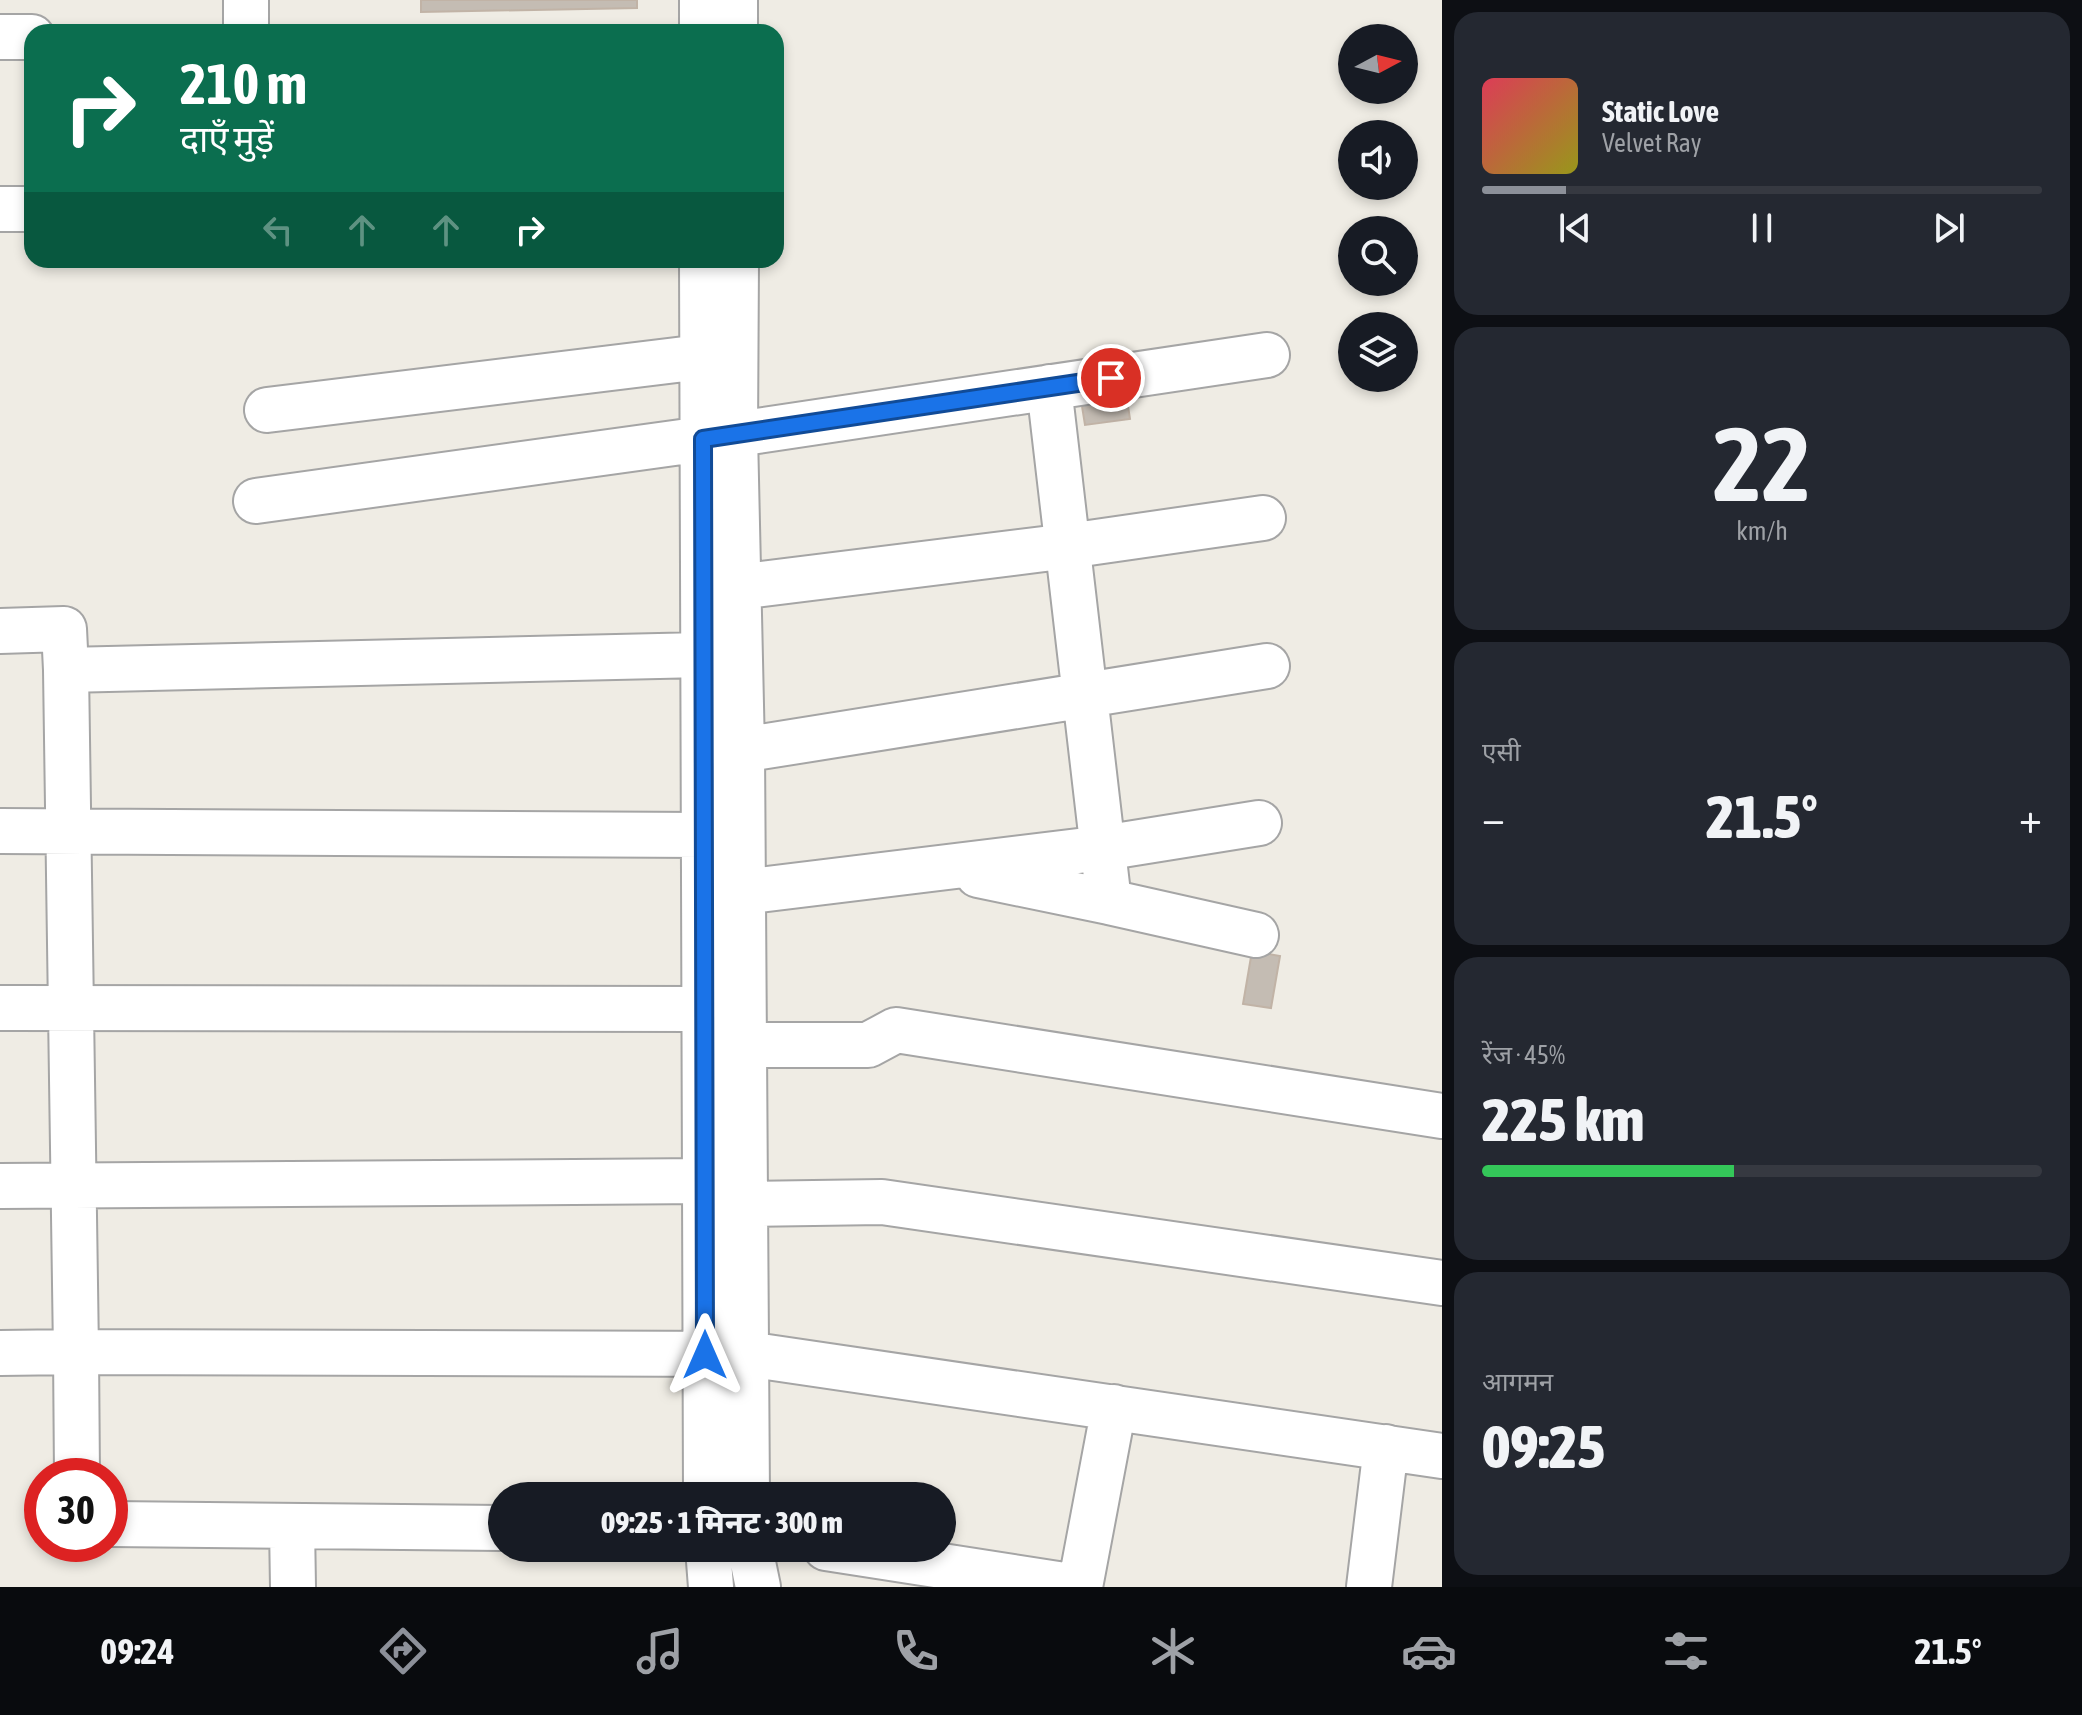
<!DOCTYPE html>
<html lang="hi">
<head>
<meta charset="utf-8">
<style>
  :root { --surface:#171b24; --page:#242831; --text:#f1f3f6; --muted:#9ea1a6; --line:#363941; --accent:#8c9099 }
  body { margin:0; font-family:"Asap Condensed","Noto Sans Devanagari",sans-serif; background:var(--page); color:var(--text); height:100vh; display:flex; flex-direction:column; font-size:30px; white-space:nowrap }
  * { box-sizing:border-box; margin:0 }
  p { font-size:26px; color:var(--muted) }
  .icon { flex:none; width:44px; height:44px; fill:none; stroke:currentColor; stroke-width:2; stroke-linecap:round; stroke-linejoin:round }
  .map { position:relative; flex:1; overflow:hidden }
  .sheet { display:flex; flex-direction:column; gap:12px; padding:12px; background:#0d0f14; width:640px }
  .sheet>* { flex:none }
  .top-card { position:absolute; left:24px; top:24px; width:760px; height:244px; border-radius:24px; box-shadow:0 4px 12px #0003; background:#0b6e4f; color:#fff; overflow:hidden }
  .needle { width:52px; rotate:83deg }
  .buttons { position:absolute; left:1338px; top:24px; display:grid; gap:16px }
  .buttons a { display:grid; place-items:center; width:80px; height:80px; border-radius:50%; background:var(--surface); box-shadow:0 4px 12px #0003; font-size:40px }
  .speed { position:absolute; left:24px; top:1458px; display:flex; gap:16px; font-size:40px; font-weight:700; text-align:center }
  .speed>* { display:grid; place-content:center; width:104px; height:104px; border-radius:50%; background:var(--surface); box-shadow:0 4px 12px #0003; line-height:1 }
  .speed .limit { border:12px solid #d22; background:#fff; color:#111 }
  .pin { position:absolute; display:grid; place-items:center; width:68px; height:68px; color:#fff; margin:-34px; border:4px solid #fff; border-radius:50%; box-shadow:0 2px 8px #0007 }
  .me { position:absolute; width:88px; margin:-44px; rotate:0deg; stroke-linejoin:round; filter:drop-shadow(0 0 6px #0008) }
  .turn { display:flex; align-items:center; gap:28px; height:168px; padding:0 24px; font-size:36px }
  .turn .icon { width:104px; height:104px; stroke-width:2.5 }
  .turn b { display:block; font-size:56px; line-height:68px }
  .lanes { display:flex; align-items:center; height:76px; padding:0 24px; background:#0003; justify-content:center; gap:40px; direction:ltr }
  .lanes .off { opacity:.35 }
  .big { font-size:60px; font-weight:800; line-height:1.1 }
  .sheet .card { flex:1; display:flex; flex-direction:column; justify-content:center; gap:12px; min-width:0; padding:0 28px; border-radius:24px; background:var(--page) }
  .sheet .dial { align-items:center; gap:0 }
  .dial b { font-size:104px; line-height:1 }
  .song { display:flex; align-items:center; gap:24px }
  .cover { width:96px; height:96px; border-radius:12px; background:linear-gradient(135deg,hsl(350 70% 55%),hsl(60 70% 35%)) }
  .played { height:8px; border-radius:4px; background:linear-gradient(90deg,var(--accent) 15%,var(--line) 15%) }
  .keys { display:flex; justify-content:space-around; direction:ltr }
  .heat { display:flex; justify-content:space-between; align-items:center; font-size:44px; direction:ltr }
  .charge { height:12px; border-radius:6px; background:linear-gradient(90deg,#34c759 45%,var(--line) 0) }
  .trip { position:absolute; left:488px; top:1482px; width:468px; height:80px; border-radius:40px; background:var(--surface); box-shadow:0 4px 12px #0003; font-weight:800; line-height:80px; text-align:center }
  .tab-bar { display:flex; height:128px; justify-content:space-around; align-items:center; background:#090b0e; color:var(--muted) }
  .tab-bar .icon { width:56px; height:56px }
  .tab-bar .current { color:var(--accent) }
  .tab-bar b { font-size:36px; color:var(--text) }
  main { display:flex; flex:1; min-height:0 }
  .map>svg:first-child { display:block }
  .building { fill:#c4bcb3; stroke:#c1b3a6; stroke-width:2 }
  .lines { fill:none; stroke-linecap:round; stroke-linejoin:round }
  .minor-casing { stroke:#a5a5a5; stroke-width:48 }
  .minor { stroke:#fff; stroke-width:44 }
  .route-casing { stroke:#114b97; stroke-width:20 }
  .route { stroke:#1a73e8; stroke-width:14 }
</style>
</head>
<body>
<main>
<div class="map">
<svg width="1442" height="1587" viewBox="0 0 1442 1587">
  <rect width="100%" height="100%" fill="#efece4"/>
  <path class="building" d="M421,0H637V8L421,12Z
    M1126,393L1130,419L1085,425L1081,400Z
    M1252,951L1280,956L1271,1008L1243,1004Z"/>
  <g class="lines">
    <g class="minor-casing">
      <path id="minor" d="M702,0V32
        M735,0V32
        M246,32V0
        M0,37H32
        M0,209H32
        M702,260L706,1496
        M736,260L735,434L742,750L747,1496
        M1049,387L1109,902L1256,935
        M267,410L701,357L729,356
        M256,501L703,439L1267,355
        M738,587L1068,546L1263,518
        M0,631L64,629L66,670L702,655
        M66,670L76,1352L746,1354L1442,1456
        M742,750L1267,666
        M0,831L703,835
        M978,875L1109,902
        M743,892L1103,848L1259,823
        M0,1008L704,1009
        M743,1045H868L896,1030L1442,1116
        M0,1186L705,1181
        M744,1204L882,1202L1442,1283
        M0,1353L76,1352L77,1476
        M110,1524L502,1528
        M292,1526L293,1587
        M708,1548L711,1587
        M750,1548L758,1587
        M826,1548L1077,1587
        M1080,1587L1114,1407
        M1369,1587L1386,1447"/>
    </g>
    <use href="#minor" class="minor"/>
  </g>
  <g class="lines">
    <g class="route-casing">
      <path id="route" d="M705,1355L703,439L1111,378"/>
    </g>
    <use href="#route" class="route"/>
  </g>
</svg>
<div class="buttons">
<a><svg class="needle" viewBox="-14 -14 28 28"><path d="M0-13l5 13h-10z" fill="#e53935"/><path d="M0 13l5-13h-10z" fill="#9ea1a6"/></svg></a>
<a><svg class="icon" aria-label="sound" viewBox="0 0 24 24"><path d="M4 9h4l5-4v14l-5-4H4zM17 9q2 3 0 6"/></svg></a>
<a><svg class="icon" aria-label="search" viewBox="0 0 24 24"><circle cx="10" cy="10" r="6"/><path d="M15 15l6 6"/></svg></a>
<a><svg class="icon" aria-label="layers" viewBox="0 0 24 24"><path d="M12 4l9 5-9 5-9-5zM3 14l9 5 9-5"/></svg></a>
</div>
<div class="speed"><div class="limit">30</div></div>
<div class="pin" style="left:1111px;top:378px;background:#d93025"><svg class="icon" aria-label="arrive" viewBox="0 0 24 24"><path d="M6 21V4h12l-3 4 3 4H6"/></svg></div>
<svg class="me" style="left:705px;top:1355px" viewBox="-20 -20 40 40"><path d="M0-17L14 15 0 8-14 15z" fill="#1a73e8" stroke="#fff" stroke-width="4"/></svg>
<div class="trip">09:25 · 1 मिनट · 300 m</div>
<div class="top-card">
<div class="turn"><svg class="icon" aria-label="right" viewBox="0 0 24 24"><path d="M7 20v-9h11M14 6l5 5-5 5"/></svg><div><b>210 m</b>दाएँ मुड़ें</div></div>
<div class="lanes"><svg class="icon off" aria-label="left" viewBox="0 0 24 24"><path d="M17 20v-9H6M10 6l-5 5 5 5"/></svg><svg class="icon off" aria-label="ahead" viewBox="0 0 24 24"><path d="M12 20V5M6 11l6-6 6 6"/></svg><svg class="icon off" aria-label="ahead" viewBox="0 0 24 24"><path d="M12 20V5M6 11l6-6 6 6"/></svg><svg class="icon" aria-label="right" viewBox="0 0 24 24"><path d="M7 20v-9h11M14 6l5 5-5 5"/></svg></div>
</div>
</div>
<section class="sheet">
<div class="card">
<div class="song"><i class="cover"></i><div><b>Static Love</b><p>Velvet Ray</p></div></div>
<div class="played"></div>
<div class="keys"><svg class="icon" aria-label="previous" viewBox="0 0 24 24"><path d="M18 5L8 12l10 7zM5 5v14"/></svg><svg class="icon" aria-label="pause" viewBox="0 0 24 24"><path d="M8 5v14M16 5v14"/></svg><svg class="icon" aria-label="next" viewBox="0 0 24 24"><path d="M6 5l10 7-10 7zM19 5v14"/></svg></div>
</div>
<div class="card dial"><b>22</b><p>km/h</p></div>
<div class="card"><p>एसी</p>
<div class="heat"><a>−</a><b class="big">21.5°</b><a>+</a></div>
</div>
<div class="card"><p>रेंज · 45%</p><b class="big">225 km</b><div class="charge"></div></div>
<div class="card"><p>आगमन</p><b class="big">09:25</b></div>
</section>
</main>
<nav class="tab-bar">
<b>09:24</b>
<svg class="icon current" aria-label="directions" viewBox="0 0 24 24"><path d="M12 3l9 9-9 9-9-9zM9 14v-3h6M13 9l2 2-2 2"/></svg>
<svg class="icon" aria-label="music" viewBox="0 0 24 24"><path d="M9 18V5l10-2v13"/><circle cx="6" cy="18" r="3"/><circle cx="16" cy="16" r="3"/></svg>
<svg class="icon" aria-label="phone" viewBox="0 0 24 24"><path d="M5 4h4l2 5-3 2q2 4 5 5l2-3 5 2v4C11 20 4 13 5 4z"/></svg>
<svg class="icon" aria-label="climate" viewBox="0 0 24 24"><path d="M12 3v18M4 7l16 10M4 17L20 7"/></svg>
<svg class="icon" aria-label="car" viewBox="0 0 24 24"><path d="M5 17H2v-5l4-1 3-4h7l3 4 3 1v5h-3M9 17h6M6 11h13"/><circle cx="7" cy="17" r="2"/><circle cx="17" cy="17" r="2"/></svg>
<svg class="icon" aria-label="filters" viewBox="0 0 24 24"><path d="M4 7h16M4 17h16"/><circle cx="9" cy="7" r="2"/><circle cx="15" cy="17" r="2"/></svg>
<b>21.5°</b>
</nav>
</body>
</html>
